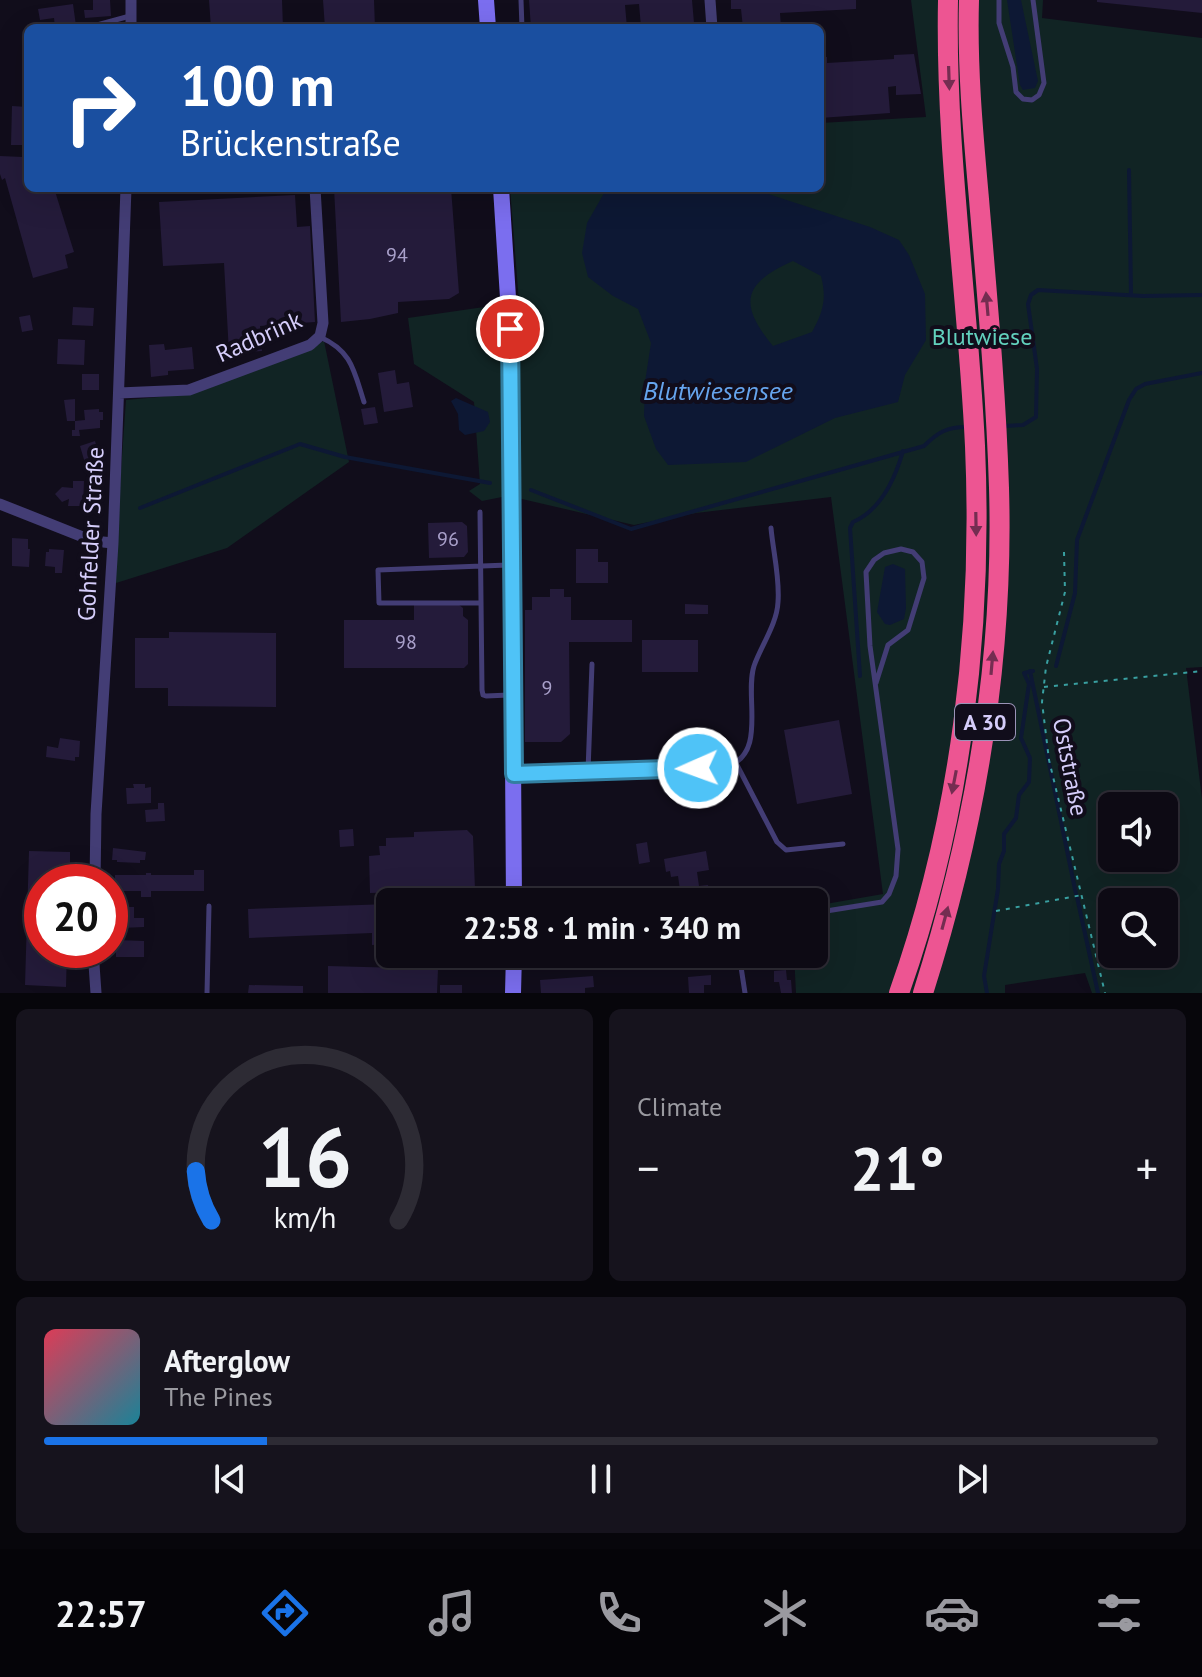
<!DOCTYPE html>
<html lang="en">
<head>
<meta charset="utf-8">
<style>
  :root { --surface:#0d0a14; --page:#16131d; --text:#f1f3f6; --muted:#9a9aa0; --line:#2d2b34; --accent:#1a73e8 }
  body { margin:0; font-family:"PT Sans",sans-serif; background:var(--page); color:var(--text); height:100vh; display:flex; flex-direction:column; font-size:30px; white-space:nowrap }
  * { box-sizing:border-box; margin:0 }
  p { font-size:26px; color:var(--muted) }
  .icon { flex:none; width:44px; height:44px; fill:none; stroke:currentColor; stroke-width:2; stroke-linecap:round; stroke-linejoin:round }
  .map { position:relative; height:993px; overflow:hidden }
  .details { display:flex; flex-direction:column; gap:16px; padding:16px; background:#07060b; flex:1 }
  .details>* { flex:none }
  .guide { position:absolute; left:24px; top:24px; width:800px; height:168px; border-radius:12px; box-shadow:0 8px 32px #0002,0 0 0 2px var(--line); background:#1a4fa0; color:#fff; overflow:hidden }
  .fabs { position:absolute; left:1098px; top:792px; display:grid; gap:16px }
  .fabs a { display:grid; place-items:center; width:80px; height:80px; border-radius:12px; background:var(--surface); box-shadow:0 8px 32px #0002,0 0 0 2px var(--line); font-size:40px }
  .speed { position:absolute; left:24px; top:864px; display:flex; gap:16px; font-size:40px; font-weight:700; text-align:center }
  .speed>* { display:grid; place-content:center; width:104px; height:104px; border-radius:50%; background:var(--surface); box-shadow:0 8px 32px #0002,0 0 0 2px var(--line); line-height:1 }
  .speed .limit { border:12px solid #d22; background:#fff; color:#111 }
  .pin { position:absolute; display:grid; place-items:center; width:68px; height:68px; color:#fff; margin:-34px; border:4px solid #fff; border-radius:50%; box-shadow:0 2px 8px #0007 }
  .me { position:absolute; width:88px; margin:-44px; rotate:268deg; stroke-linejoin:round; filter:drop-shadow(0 0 6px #0008) }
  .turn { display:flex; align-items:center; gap:28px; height:168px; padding:0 24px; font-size:36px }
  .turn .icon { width:104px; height:104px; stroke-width:2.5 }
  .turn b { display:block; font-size:56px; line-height:68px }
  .big { font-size:60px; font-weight:700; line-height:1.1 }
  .details .card { flex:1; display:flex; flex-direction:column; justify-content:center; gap:12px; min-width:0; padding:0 28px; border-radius:12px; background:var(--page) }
  .details .dial { align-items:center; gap:0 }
  .dial svg { height:208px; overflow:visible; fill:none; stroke:var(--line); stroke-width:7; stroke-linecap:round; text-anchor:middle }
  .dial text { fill:var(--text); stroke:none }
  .song { display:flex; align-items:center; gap:24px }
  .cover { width:96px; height:96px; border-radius:12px; background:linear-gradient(135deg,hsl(350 70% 55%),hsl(190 70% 35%)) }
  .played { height:8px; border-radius:4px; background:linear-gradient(90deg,var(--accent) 20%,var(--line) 20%) }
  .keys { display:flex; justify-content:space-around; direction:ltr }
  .heat { display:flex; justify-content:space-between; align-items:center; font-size:44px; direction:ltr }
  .details .tiles { flex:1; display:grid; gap:16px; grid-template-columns:1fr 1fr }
  .card:last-child { grid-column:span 2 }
  .trip { position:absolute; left:376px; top:888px; width:452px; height:80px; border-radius:12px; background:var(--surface); box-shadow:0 8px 32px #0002,0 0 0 2px var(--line); font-weight:700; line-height:80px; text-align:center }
  .tab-bar { display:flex; height:128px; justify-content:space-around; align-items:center; background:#050408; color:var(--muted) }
  .tab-bar .icon { width:56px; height:56px }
  .tab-bar .active { color:var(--accent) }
  .tab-bar b { font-size:36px; color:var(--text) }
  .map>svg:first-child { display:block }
  .green { fill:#112424; fill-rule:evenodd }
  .water { fill:#0d1834; fill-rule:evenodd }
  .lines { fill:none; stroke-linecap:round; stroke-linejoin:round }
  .stream { stroke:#0d1834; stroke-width:4 }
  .building { fill:#241b3a }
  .path { stroke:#39a0a1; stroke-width:2; stroke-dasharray:4 6; stroke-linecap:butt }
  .lane { stroke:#433d75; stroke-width:5 }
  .street { stroke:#433d75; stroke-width:11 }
  .secondary { stroke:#7b6eef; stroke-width:16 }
  .highway { stroke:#ed5592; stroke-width:20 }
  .oneway { fill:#742d51 }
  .route-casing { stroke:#337fa1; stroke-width:20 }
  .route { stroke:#4fc3f7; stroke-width:14 }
  .labels { text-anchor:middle; stroke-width:8; stroke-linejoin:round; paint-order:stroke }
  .number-label { font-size:20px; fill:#a9a0ca }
  .shield { fill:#110d1b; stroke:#9a93b7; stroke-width:2 }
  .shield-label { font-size:22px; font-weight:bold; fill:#d5cdfa }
  .street-label { font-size:24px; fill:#d5cdfa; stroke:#110d1b }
  .park-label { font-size:24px; fill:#62d0bd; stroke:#110d1b }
  .water-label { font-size:26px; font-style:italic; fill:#66a5ee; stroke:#110d1b }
</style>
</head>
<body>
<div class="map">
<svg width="1202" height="993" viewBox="0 0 1202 993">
  <rect width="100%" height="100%" fill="#110d1b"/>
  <path class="green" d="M911,0H1043L1042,18L1202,38V667L1186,668L1202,799V993H1092L1085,973L1005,985V993H796L794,954H814V906L883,894L831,497L696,513L634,525L522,499L502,497L482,501L469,491L480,484L474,402L414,364L408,318L519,302L510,188H820V123L926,117ZM1112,806H1164V858H1112ZM1112,902H1164V954H1112Z
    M324,341L349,462L227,548L113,584L126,400L191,394Z"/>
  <path class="water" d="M1007,0H1021L1038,81L1035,88L1023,90L1020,85Z
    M607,188L753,189L870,227L899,240L909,255L925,294L926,340L905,375L898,402L835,418L746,462L668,465L656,449L644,416L645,382L651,343L638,309L613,296L588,277L582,253L587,223ZM793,261L821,276C827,299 823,312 812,332L773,346C738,304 743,283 793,261Z
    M456,398L488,412L490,422L484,431L465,435L459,430L458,414L451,401Z
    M893,564L905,569L906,608L904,619L890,625L885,624L877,612L885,567Z"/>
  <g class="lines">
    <path class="stream" d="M1129,170L1131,295
      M1004,426L1023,425L1036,417L1037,369L1028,304L1031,295L1038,290L1143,296L1202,295
      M531,490L631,529L924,446C938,432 947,427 967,427
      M140,508L300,444L345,457L490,483
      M1056,666L1075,593L1077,540L1129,400L1136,389L1145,384L1202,373
      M1030,671L1076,894
      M860,676L850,528L853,522C881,510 895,479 903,451
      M1077,897L1098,993
      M987,993L984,976L998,889L999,864L1004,851V834L1016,818L1019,795L1029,782L1030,758L1021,738L1029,684L1024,673L1033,671"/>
  </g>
  <path class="building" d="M93,0H110L111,16L85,18L84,10H93Z
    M209,0H282L283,28H211Z
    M323,0H374L375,28H325Z
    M529,0H692L694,23L641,27L639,4L625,5L627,28H531Z
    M731,0H856V9L780,13L781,28H743L741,9H731Z
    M1097,0H1202V13L1097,2Z
    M73,4L76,26L55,28L54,18L40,20L38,9Z
    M914,54L921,94L896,95V86L888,87L890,113L820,118V57H827V63L894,59V55Z
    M12,106L28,107V145H11Z
    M0,156L23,157L28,170V188H54L74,252L65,255L68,268L33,278L5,178L2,180L0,174Z
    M334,188H451L459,293L449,299L398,302V313L370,319L341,322Z
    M295,195L297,227L310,226L315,322L260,326L262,351L229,353L224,263L163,266L159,202Z
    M73,307L94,308L93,326L72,325Z
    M30,315L33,330L22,332L19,317Z
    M58,339L85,340L84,365L57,364Z
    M164,344L165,350L192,347L194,369L168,371V375L151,377L149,345Z
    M395,370L397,384L409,382L413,407L384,412L378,373Z
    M82,374H99V390H82Z
    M75,399V421L85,420L84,410L99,409V412H103V420H100V428L79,430L80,436H72V430H75V421H67L64,400Z
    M375,407L378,423L364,425L361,409Z
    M95,441L100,459L88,465L85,463L80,446Z
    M73,481H84L83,506H68L69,499L62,502L55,494L62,487L73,488Z
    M462,522L467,526L468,552L464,557L429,558L428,523Z
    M12,538L28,539V549H30L29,567L12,566Z
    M49,549L64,550L62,573H55V567L45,566L46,552H49Z
    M576,549H598V562H608V583H576Z
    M550,589H564V597H571V620H632V642H569L570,734L561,742H525V610H532V597H550Z
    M458,604L463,608V616L468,620V664L464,668H344V620H414V605Z
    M685,604L708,605V614H685Z
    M169,632L276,633V707L168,706V688H135V638H169Z
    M642,640H698V672H642Z
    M839,720L852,794L797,804L784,730Z
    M60,738L80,741L79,757H75V761L46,757L47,746L58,748Z
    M133,784H145V788L151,787V803L127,804L126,788H134Z
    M158,803H164L165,821L146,822L145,810L158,809Z
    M353,829L354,846L340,847L339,830Z
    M467,830L473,836L475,890L370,893L369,856L380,855L379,846H386V838L414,837V832Z
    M647,842L650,862L639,864L636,844Z
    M113,848L146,852L145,860H140V863L117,862V860H112Z
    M29,851L70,852V882H42V950H67L66,987L25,985Z
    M706,851L709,870L697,872L699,886L708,885L710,902H682L681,895L676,896L675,890H680L678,876L671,877L670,871L666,872L664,859Z
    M194,870H204V891H151V897H141V891H115V875H146V873H151V875H194Z
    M633,886L634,896L639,895L640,902H606L620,898L619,888Z
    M389,904L390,944L372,945V933L249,938L248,909Z
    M116,907H134V918H144V927L121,928V924H116Z
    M116,940L144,941V957H116Z
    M469,954H488V969H469Z
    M749,954H775L776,968L750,969Z
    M328,966L438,969L437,993H328Z
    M786,970L787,980H791L792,993H781L779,982H774V971Z
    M711,975V985H704V993H689L688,977Z
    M593,976L594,987L585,988V993H541L540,980Z
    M249,985L303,986V993H248Z
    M440,985H462V993H440Z"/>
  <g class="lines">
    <path class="path" d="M1064,552L1065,592L1046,667L1042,702L1049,760L1105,993
      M1044,687L1202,671
      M996,911L1082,895"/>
    <path class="lane" d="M521,0L522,28
      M999,0V23L1013,67L1016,92L1023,99L1032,100L1039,95L1044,83L1033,0
      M86,28L130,16
      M320,337C352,351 354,371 364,402
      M480,512L482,690L483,695L486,696L509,695
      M481,603H379L378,570L508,565
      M736,763L777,842L786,850L843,844
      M588,771L592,664
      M515,774L726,767C768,754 744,697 754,666C761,646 777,624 778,602C780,578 773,551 771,528
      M814,913L882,902L889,894L896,876L898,849L870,646L866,572L874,560L884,553L901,549L913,552L922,562L924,578L908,630L888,645L876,683
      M739,954L745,993
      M207,993L209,906"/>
    <path class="street" d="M710,0L712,28
      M131,28V0
      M119,393L189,390L310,345L320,336L323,323L315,188
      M0,504L93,541L113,543
      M95,882L96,814L113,543L126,188
      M93,950L96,993
      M514,963L568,954"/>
    <path class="secondary" d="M486,0L488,28
      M501,188L510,329L514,902
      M513,993L514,954"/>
    <path class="highway" d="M899,993C961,819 983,630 975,446C968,297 945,149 948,0
      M923,993C975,830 1004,659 999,488C996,391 987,295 979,199C973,132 967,67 969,0"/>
  </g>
  <defs><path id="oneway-solid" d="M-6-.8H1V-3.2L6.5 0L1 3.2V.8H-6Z" transform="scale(2)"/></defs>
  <g class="oneway">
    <use href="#oneway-solid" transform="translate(949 78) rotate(88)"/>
    <use href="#oneway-solid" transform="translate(987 304) rotate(-95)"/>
    <use href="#oneway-solid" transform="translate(976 524) rotate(89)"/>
    <use href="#oneway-solid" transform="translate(992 663) rotate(-85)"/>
    <use href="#oneway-solid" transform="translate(954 782) rotate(101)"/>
    <use href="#oneway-solid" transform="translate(945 918) rotate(-75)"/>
  </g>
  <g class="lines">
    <g class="route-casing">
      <path id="route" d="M510,329L514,774L698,768"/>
    </g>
    <use href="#route" class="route"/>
  </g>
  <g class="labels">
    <g class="number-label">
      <text x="397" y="262">94</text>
      <text x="448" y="546">96</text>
      <text x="406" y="649">98</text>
      <text x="547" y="695">9</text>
    </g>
    <rect class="shield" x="955" y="704" width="60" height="36" rx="6"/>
    <g class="shield-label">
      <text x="985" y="730">A 30</text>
    </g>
    <g class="street-label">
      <text transform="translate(259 337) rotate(-24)" y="8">Radbrink</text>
      <text transform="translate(91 534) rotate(-87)" y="8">Gohfelder Straße</text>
      <text transform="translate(1070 767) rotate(79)" y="8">Oststraße</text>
    </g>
    <g class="park-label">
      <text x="982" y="345">Blutwiese</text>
    </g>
    <g class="water-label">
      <text x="718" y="400">Blutwiesensee</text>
    </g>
  </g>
</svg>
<div class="fabs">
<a><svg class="icon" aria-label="sound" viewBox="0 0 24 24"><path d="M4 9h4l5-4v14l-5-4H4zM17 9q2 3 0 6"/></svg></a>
<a><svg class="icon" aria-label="search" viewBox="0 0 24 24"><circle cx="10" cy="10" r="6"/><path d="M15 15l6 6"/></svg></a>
</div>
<div class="speed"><div class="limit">20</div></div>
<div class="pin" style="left:510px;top:329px;background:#d93025"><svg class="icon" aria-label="arrive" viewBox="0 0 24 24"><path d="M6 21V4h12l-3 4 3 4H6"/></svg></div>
<svg class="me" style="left:698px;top:768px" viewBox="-20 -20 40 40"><circle r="17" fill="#4fc3f7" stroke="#fff" stroke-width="3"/><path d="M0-11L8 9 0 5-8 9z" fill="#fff"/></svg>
<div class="trip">22:58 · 1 min · 340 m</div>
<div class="guide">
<div class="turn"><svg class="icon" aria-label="right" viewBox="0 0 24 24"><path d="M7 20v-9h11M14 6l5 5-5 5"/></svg><div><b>100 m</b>Brückenstraße</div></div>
</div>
</div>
<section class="details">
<div class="tiles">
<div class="card dial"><svg viewBox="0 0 100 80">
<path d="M14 69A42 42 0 1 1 86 69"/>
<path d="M14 69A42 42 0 0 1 8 50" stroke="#1a73e8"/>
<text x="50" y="56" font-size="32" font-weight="700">16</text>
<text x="50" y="72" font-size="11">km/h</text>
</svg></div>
<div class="card"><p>Climate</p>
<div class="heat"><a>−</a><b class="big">21°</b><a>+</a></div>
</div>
<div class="card">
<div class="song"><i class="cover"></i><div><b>Afterglow</b><p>The Pines</p></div></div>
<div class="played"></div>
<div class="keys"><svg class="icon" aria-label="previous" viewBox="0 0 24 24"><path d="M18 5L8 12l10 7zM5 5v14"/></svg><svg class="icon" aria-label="pause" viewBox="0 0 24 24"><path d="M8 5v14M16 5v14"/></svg><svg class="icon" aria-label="next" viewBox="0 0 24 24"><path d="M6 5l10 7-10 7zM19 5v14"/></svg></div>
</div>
</div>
</section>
<nav class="tab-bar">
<b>22:57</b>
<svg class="icon active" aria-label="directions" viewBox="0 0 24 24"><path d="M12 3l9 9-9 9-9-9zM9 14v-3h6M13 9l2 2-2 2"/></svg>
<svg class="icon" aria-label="music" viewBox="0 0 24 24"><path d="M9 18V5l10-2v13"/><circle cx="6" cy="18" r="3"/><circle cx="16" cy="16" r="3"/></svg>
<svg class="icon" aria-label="phone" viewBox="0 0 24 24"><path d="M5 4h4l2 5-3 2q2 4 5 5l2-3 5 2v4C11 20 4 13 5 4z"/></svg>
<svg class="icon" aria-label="climate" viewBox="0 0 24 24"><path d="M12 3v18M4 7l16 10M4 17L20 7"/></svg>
<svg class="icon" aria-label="car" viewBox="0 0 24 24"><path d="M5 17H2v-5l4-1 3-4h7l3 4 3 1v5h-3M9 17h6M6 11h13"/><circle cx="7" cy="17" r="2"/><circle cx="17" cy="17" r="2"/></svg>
<svg class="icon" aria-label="filters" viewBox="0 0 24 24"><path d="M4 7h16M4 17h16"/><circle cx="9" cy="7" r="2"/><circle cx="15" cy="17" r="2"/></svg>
</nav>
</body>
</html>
